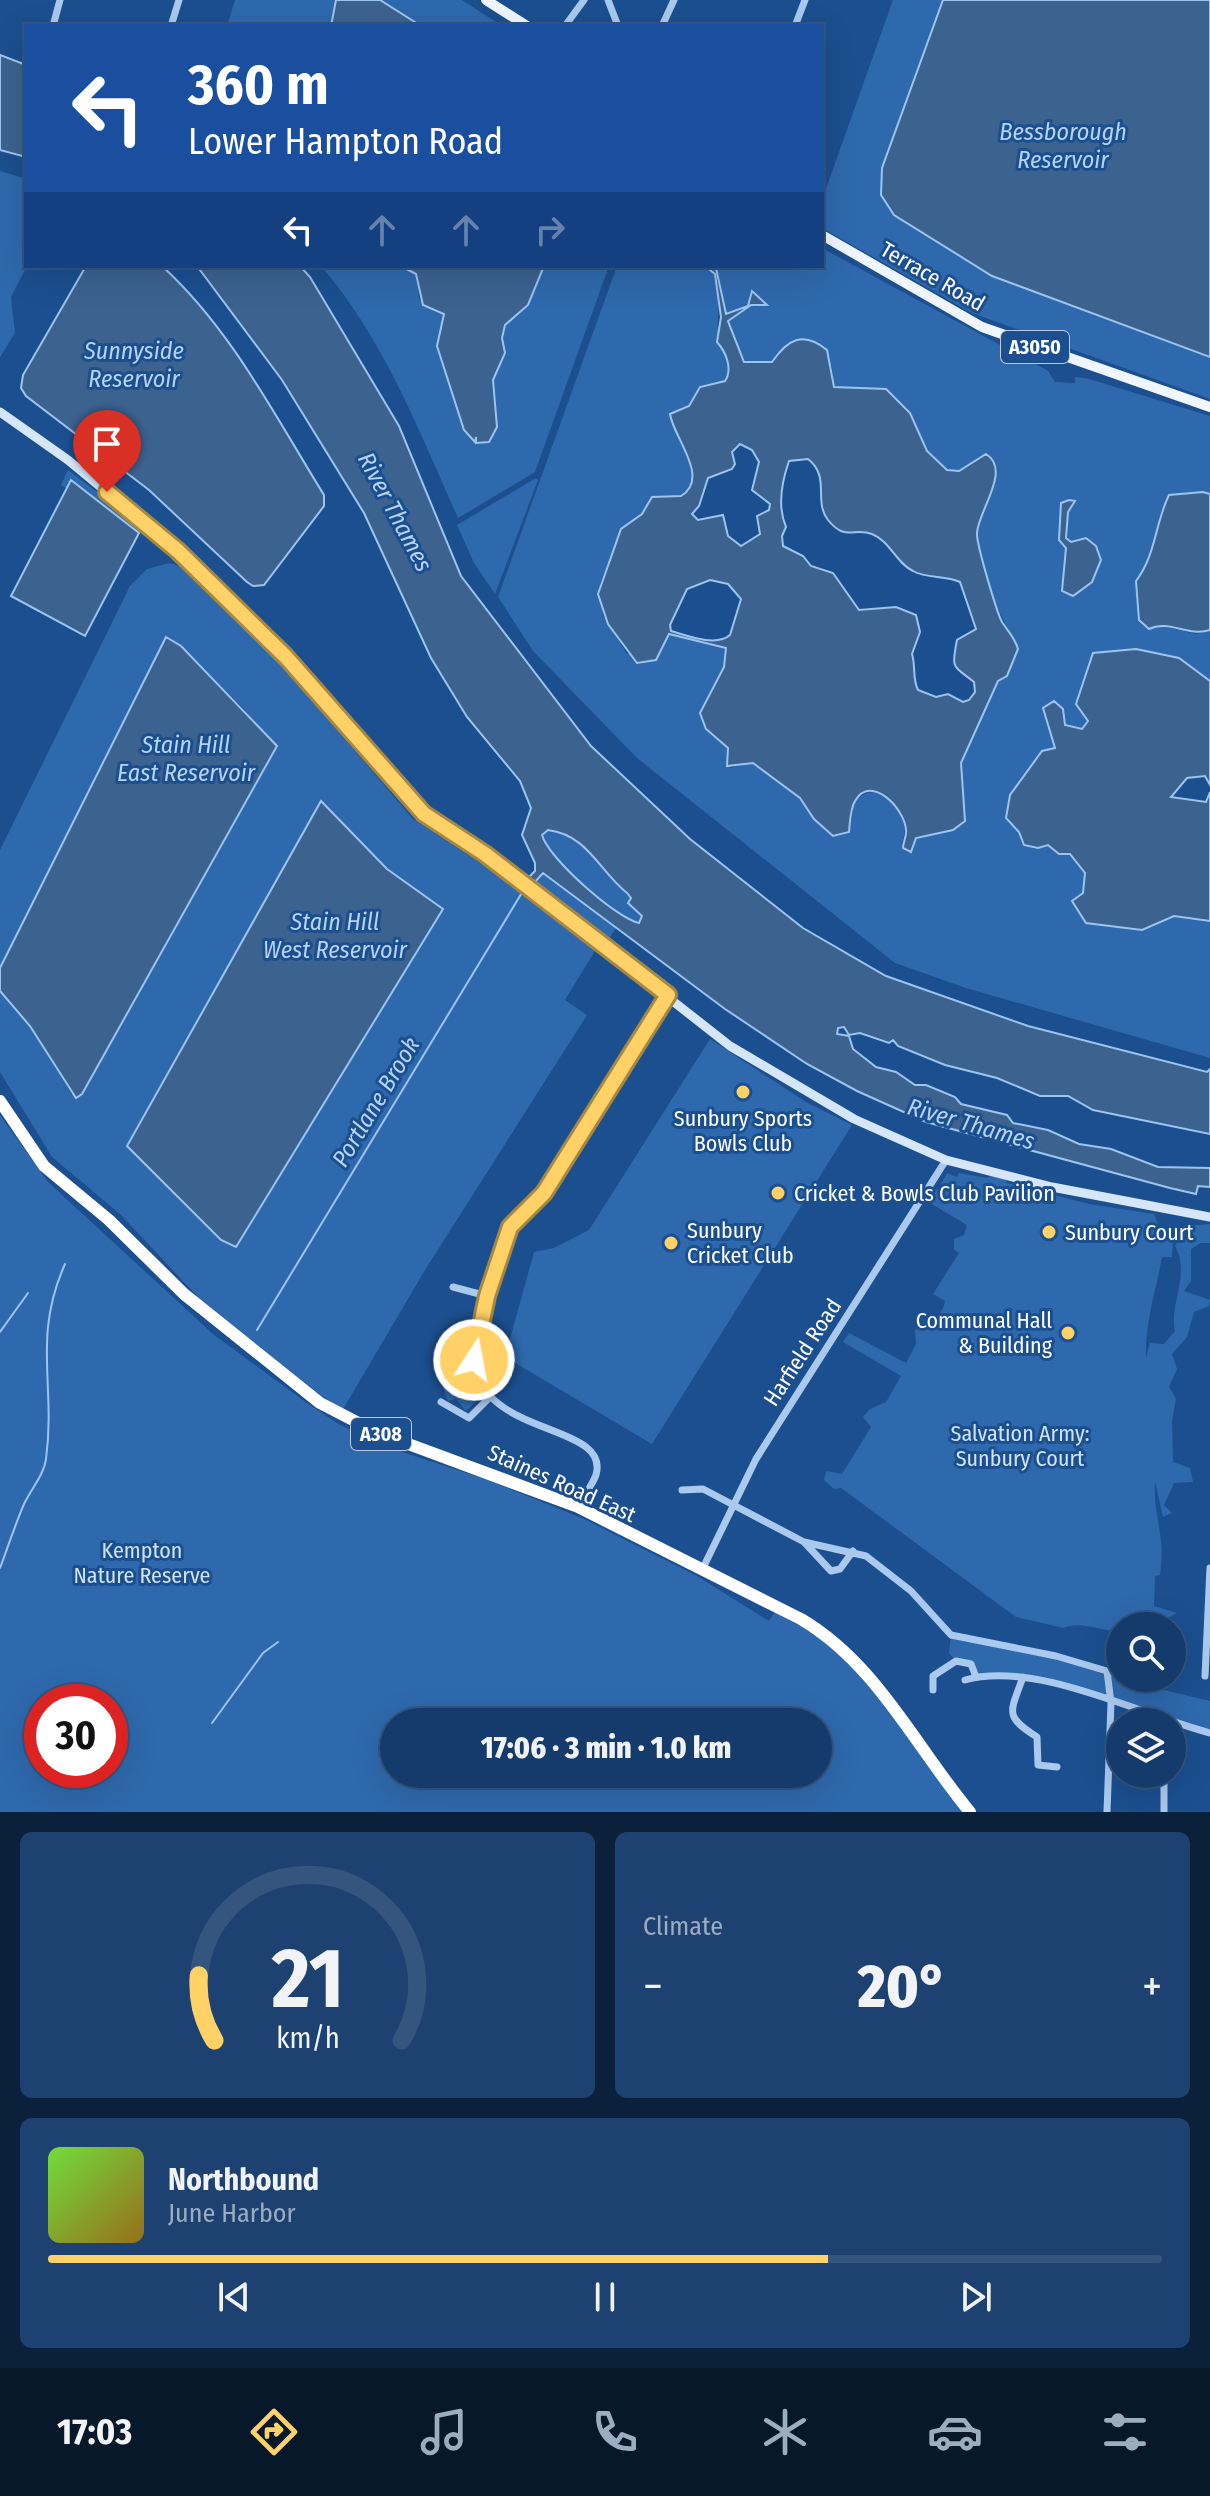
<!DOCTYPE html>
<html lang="en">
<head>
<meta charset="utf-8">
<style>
  :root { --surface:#143b6b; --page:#1d4271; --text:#f1f3f6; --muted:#9dadc1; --line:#33557e; --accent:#ffd166 }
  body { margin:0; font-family:"Fira Sans Condensed",sans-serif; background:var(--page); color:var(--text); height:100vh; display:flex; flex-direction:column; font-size:30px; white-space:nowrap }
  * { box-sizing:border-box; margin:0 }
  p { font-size:26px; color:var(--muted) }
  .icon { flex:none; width:44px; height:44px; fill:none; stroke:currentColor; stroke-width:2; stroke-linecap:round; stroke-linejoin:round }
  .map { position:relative; height:1812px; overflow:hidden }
  .details { display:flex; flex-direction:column; gap:20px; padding:20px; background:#0b203b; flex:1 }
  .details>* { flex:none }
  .top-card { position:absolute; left:24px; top:24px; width:800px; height:244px; border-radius:0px; box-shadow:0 8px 32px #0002,0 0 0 2px var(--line); background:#1a4fa0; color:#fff; overflow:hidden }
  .tools { position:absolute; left:1106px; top:1612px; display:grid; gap:16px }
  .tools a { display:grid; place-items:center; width:80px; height:80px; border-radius:50%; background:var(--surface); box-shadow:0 8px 32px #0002,0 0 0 2px var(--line); font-size:40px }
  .speed { position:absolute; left:24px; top:1684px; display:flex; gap:16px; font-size:40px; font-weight:700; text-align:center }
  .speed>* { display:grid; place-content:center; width:104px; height:104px; border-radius:50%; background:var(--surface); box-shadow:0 8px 32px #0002,0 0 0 2px var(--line); line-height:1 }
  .speed .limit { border:12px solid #d22; background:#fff; color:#111 }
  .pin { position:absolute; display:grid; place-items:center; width:68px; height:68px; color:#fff; margin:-82px -34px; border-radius:50% 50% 50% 0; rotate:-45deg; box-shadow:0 0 8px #0007 }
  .pin .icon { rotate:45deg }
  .me { position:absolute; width:88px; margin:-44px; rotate:11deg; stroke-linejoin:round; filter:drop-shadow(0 0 6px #0008) }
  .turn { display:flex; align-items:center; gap:28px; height:168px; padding:0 32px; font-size:36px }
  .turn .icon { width:104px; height:104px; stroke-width:2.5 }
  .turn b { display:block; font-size:56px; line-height:68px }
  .lanes { display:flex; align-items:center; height:76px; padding:0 32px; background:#0003; justify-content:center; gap:40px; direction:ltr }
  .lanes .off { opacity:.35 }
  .big { font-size:60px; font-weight:800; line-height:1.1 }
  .details .card { flex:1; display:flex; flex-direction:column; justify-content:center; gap:12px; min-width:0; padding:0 28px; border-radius:12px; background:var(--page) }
  .details .dial { align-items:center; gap:0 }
  .dial svg { height:208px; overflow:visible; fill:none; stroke:var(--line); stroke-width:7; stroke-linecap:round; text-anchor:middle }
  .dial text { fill:var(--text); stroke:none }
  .song { display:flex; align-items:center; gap:24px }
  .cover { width:96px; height:96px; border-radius:12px; background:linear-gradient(135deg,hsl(100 70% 55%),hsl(40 70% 35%)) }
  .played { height:8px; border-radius:4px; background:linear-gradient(90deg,var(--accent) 70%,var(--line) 70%) }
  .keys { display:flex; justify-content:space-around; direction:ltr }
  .heat { display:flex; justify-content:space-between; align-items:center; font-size:44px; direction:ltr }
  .details .tiles { flex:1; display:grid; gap:20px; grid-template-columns:1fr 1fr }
  .card:last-child { grid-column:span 2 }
  .trip { position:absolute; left:380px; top:1708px; width:452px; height:80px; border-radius:40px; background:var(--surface); box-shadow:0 8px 32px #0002,0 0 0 2px var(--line); font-weight:800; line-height:80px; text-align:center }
  .tabs { display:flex; height:128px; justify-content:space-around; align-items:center; background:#08182b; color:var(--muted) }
  .tabs .icon { width:56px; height:56px }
  .tabs .on { color:var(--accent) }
  .tabs b { font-size:36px; color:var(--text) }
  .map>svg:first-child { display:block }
  .green { fill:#2e69ad; fill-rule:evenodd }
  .water { fill:#3c6290; stroke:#9cc4f0; stroke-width:2; fill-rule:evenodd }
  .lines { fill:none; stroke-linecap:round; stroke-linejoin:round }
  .stream { stroke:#9cc4f0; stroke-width:2 }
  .street { stroke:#a9c9ee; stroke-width:7 }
  .secondary { stroke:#d6e6fa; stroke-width:9 }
  .primary { stroke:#f0f6ff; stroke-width:10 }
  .highway { stroke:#fff; stroke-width:12 }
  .route-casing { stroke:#a68842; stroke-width:20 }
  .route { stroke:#ffd166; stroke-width:14 }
  .poi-dot { fill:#ffd166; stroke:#1b4f8f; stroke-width:3 }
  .labels { text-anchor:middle; stroke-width:6; stroke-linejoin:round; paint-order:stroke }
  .shield { fill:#1b4f8f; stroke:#bbcadd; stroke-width:2 }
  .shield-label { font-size:20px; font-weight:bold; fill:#fff }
  .street-label { font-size:22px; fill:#fff; stroke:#1b4f8f }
  .poi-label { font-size:22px; fill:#fff; stroke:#1b4f8f; text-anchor:start }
  .park-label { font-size:22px; fill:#cfe3fa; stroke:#1b4f8f }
  .water-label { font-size:24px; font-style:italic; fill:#b5d3f5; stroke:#1b4f8f }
</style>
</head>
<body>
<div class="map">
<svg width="1210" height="1812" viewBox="0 0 1210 1812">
  <rect width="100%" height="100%" fill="#1b4f8f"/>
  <path class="green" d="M235,0H336L331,26H227Z
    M380,0H462L502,26H421Z
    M893,0H943L882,168L881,195L992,276L1210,357V399L972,313L822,228V200Z
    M0,171L26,179L27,266L11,297L15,333L0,357Z
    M822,248L1048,371L1055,382L1075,383V377L1086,378L1210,416V494L1203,492L1161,511L1149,565L1136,581L1156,625L1196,634L1210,630V681L1179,658L1136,649L1082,729L1065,725L1056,749L1042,751L1011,795C1025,814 1044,853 1070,854L1085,873L1083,894L1142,930L1174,916L1210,921V1058L966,988L895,963L637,758L533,651L498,597L617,266L711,268C724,287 716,311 718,331C719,345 728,359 729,374L725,381L698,389L689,406L670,414C672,429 711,489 681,496C671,498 660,497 650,500L642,514L621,529L600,584L603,615L627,654L663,642L669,634L726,648L724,667L701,709L728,748L730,768L753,763L800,798L828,833L837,836L849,832L854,802C881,773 914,816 902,843L913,849L916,838L930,834L1016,642C1000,618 974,559 977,531C979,513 988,499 995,484L982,455L959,471L947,470L927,451L916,424L866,389L834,387L832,367L777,352L772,362L748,363L737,352L728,321L751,305L758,307L750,293L748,306L726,314L715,266H822Z
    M321,266H401L416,274L419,298L426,307L444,314L437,346L454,396L478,438L497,427L493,380L505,353L502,338L505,325L522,311L533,295L544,266H609L535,472L458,518C419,431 384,339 321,266Z
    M68,470L146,529L139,533L71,481L67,489L61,485Z
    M536,478L538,480L495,594L474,563L457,525Z
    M169,563L180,566L265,646L413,819L514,885L596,949L565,1000L587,1015L425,1270L342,1411L213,1313L120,1214L52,1157L0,1072V991L30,1026L72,1095L245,710L181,647L165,637L0,968V850L130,586L147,569ZM321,801L372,856L410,886L173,1189L127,1145Z
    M548,830C589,836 616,879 638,909L642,916L639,923L628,919C601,897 552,870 542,835Z
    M543,872L617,927L606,942L532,884Z
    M710,1039L806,1102L852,1125L652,1444L505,1357L534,1252L554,1248L589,1230Z
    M0,1115L48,1182L214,1335L307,1403L340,1425L405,1453L485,1479L584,1519L697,1576L769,1621L778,1607L846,1651L970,1812H0ZM42,1702H110V1770H42ZM394,1722H818V1774H394Z
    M947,1173L957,1177L959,1173L987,1178L992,1175L1005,1178L1007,1183L1089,1204L1154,1214L1161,1233L1173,1236L1172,1257H1162C1156,1291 1145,1322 1146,1358L1150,1343L1164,1344L1175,1331C1169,1302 1191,1275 1175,1246L1187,1226L1210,1224V1243H1201L1191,1249V1281L1184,1291L1210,1300L1209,1306L1194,1312L1187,1337L1172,1354L1177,1369L1169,1387L1176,1399L1172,1421L1173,1462L1190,1468L1193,1482L1174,1483L1164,1505L1172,1513L1163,1517L1155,1482C1153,1517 1166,1534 1160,1575L1155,1576L1154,1606L1177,1613L1159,1623L1154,1618L1151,1626H1120V1631C1102,1632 1081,1620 1064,1628L1016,1617L841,1488L834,1489L824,1480L826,1471L842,1474L871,1427L863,1417L870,1409L886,1402L901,1376L843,1342L849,1333L906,1363L916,1344L915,1330C927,1324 942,1319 945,1301L933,1294L959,1253L954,1250V1239L964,1235L967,1225L925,1200L926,1194L938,1189Z
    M458,1363L465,1366L481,1397L466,1411L456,1399L448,1401L443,1387Z
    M951,1635L1056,1656L1120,1678L1149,1682L1159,1689L1210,1701V1733L1165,1719L1152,1722V1718C1095,1698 1039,1673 976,1677L974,1669L956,1661L949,1653Z"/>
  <path class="water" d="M336,0H380L421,26H331Z
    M943,0H1210V357L992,276L894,215L881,195L882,168Z
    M0,55L26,65V157L0,150Z
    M86,266H162C231,329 275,416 324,495V506L264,585L253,586L247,582L149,490L26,396L21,388L23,375Z
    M197,266H300L310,277L399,426L461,576L591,746L690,839L803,928L886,976L1028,1026L1207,1072L1210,1069V1134L1093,1110L1068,1096H1040L997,1078L945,1065L898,1046L893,1040L889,1043L860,1033L849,1035L844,1027L838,1028L837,1034L849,1036L853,1049L876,1067L896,1072L915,1085H926L955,1097L961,1104L1007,1115L1013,1123L1048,1130L1079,1144L1111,1149L1158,1167L1210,1168V1187L1198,1186L1196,1194L1170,1188L926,1122L857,1091L807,1064L725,1009L543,873L533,884L526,880L535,871V863L522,835L531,808L520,781L467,717L431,658L364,513L282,380ZM548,830C588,835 599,871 627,893L631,898L628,903L642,916L639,923C616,918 548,858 542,835Z
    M401,266H544L528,305L505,325L502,338L505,353L493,380L497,427L489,442L476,443V437L475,442L464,430L437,346L444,314L423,305L416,274Z
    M705,266L716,268L726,314L748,306L752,291L767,305H751L728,321L744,362H772C787,340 803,330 827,350L834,387L886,389L910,413L927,451L947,470L959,471L986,454C1012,470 978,511 977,533C976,543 997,613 1002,622C1008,631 1015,638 1018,649L1007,676L998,681L961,763L965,821L953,830L916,838L911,852L903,848C903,842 907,836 906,830C905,809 871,773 855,801C850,809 850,823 849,832L833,836L814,819L800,798L753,763L727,766L728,748L706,729L700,713L724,667L726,648L669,634L656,660L637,663L608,624L598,594L621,529L642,514L652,497L681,496C711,478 673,437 670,414L689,406L700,387L725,381C733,369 726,352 717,342L721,317L715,274ZM740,444L752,450L759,462L752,490L770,504L769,510L757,516L760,534L741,546L728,536L723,515L698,520L692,514L699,506L708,478L732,469L735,464L732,452ZM808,459C831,477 813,501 828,520C846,542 853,527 872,534C890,541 896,563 913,571C927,579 945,575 960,582L976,629L957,640C951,670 953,665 974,682L975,692L969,700L963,702L948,694L936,697L918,690C912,678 916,667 912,654L920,632L916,615L896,607L859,610L833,573L811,566L803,556L783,546L782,536L786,527C777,506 782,481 789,461ZM710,580L728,584L741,599L730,635C716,647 688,636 671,631L670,625L687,589Z
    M71,480L139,533L85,636L11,596Z
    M1203,492L1210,494V630C1187,637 1169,619 1149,629L1139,620L1136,581C1156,555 1155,523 1169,495Z
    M1069,500L1075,501L1068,512L1066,538L1071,542L1086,538L1096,546L1101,560L1092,582L1073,596L1062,591L1066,548L1059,540L1061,503Z
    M166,637L181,646L277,746L82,1094L76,1098L30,1026L0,991V968Z
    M1136,649L1179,658L1210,681V785L1205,776L1187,778L1171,797L1206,802L1210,792V921L1174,916L1142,930L1086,923L1072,901L1083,893L1085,873L1070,854H1059L1048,845L1038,848L1024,845L1019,832L1006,818L1010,795L1042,751L1055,748L1043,708L1054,701L1063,709L1065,725L1082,729L1088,721L1076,704L1093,653Z
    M321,801L387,869L443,909L236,1247L221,1240L127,1146Z"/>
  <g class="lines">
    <path class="stream" d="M257,1330L523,891
      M0,1332L28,1293
      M0,1568C8,1547 15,1525 24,1504C31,1489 44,1475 46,1459C56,1384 32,1338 65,1264
      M212,1723L263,1653L278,1642"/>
    <path class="street" d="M608,0L618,26
      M53,26L60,0
      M171,26L179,0
      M565,26L584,0
      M662,26L674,0
      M795,26L805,0
      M453,1287L487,1296
      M441,1402L469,1418L489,1398
      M682,1490L703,1489L804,1542L866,1556L911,1591L951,1635L1056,1656L1107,1671L1111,1703L1107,1812
      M578,1507C583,1497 592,1486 596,1475C611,1422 481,1438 474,1360C472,1338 497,1252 508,1231C517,1215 534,1206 545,1191C591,1130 627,1060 668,995
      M804,1542L831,1571L840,1569L853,1551
      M702,1570L756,1459L946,1160
      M1107,1671L1120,1675
      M1205,1676L1210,1568
      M1023,1677C1010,1713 1004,1716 1037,1737L1038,1765L1057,1767
      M1130,1678L1147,1683
      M965,1680C1035,1660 1141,1715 1210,1733
      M933,1690V1676L956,1661L971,1664L976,1677
      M1164,1774V1812"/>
    <path class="secondary" d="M0,412L68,460L178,551L286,657L424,814L497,863L730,1046L854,1119L946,1160L1052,1187L1210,1217"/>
    <path class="primary" d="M486,0L527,26
      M822,235L982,327L1210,407"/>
    <path class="highway" d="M0,1101L44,1166L109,1220L184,1294L320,1403L376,1432L578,1507L801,1619C877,1664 915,1746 970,1812"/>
  </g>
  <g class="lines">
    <g class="route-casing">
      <path id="route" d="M107,492L178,551L286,657L424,814L485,854L668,995L544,1193L510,1227L487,1296L474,1360"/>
    </g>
    <use href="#route" class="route"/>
  </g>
  <g class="poi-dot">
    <circle cx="743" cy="1092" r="8"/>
    <circle cx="778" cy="1193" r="8"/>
    <circle cx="1049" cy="1232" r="8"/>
    <circle cx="671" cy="1243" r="8"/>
    <circle cx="1068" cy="1333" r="8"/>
  </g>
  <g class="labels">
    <g class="shield">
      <rect x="1001" y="331" width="68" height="32" rx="6"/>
      <rect x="351" y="1418" width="60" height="32" rx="6"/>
    </g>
    <g class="shield-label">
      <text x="1035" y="354">A3050</text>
      <text x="381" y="1441">A308</text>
    </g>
    <g class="street-label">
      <text transform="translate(933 276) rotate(30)" y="8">Terrace Road</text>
      <text transform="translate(802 1352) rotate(-57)" y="8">Harfield Road</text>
      <text transform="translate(562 1483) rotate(24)" y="8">Staines Road East</text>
    </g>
    <g class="poi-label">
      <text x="743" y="1126" text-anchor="middle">Sunbury Sports<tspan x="743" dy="25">Bowls Club</tspan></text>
      <text x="794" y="1201">Cricket &amp; Bowls Club Pavilion</text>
      <text x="687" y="1238">Sunbury<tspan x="687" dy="25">Cricket Club</tspan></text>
      <text x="1065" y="1240">Sunbury Court</text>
      <text x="1052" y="1328" text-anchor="end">Communal Hall<tspan x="1052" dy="25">&amp; Building</tspan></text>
    </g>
    <g class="park-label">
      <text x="1020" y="1441">Salvation Army:<tspan x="1020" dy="25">Sunbury Court</tspan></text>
      <text x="142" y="1558">Kempton<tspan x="142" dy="25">Nature Reserve</tspan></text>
    </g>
    <g class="water-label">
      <text x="1063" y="140">Bessborough<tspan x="1063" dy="28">Reservoir</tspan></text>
      <text x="134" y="359">Sunnyside<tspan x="134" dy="28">Reservoir</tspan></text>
      <text transform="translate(395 512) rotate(62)" y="8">River Thames</text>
      <text x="186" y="753">Stain Hill<tspan x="186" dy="28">East Reservoir</tspan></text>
      <text x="335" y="930">Stain Hill<tspan x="335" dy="28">West Reservoir</tspan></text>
      <text transform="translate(376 1102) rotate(-59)" y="8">Portlane Brook</text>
      <text transform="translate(971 1124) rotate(16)" y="8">River Thames</text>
    </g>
  </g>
</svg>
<div class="tools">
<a><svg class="icon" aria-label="search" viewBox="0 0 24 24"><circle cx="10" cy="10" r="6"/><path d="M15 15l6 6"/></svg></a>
<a><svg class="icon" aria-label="layers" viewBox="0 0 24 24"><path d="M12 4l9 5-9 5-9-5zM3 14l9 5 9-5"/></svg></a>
</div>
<div class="speed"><div class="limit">30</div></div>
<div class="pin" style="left:107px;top:492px;background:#d93025"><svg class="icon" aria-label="arrive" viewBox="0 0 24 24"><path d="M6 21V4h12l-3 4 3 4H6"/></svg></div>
<svg class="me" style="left:474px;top:1360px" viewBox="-20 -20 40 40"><circle r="17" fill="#ffd166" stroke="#fff" stroke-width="3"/><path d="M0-11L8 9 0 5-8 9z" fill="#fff"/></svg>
<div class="trip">17:06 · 3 min · 1.0 km</div>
<div class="top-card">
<div class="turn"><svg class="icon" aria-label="left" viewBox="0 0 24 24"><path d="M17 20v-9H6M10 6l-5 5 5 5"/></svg><div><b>360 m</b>Lower Hampton Road</div></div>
<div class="lanes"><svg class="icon" aria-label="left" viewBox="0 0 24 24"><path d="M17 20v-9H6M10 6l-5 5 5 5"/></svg><svg class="icon off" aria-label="ahead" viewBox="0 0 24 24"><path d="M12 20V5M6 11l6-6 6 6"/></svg><svg class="icon off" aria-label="ahead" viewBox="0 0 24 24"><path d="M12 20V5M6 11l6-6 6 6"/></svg><svg class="icon off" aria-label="right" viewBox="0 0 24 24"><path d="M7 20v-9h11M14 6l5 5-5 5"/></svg></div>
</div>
</div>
<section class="details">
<div class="tiles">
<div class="card dial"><svg viewBox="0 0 100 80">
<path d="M14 69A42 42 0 1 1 86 69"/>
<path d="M14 69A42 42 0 0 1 8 44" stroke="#ffd166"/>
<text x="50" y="56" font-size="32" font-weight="700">21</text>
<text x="50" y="72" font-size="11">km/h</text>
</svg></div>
<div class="card"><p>Climate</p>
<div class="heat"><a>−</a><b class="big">20°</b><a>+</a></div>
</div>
<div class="card">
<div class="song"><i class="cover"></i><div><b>Northbound</b><p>June Harbor</p></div></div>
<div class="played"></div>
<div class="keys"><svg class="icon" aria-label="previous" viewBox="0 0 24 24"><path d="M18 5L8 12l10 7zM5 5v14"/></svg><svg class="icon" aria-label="pause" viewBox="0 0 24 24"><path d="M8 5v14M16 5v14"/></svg><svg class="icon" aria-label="next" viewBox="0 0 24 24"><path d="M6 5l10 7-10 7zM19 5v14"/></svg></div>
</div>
</div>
</section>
<nav class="tabs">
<b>17:03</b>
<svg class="icon on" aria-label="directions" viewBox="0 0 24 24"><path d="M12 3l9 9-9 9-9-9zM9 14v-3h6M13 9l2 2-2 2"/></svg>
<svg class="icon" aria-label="music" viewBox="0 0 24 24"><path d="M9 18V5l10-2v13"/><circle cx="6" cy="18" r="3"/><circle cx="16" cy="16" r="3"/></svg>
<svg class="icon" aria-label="phone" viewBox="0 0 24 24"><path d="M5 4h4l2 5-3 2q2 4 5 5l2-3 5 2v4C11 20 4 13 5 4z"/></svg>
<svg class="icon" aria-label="climate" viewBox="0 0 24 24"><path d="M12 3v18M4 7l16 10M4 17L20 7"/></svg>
<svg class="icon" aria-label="car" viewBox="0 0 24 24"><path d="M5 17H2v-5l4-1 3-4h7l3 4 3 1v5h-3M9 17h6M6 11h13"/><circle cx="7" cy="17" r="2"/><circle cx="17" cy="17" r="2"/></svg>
<svg class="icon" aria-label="filters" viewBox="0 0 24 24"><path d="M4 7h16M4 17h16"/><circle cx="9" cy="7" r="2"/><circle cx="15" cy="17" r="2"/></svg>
</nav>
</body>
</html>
